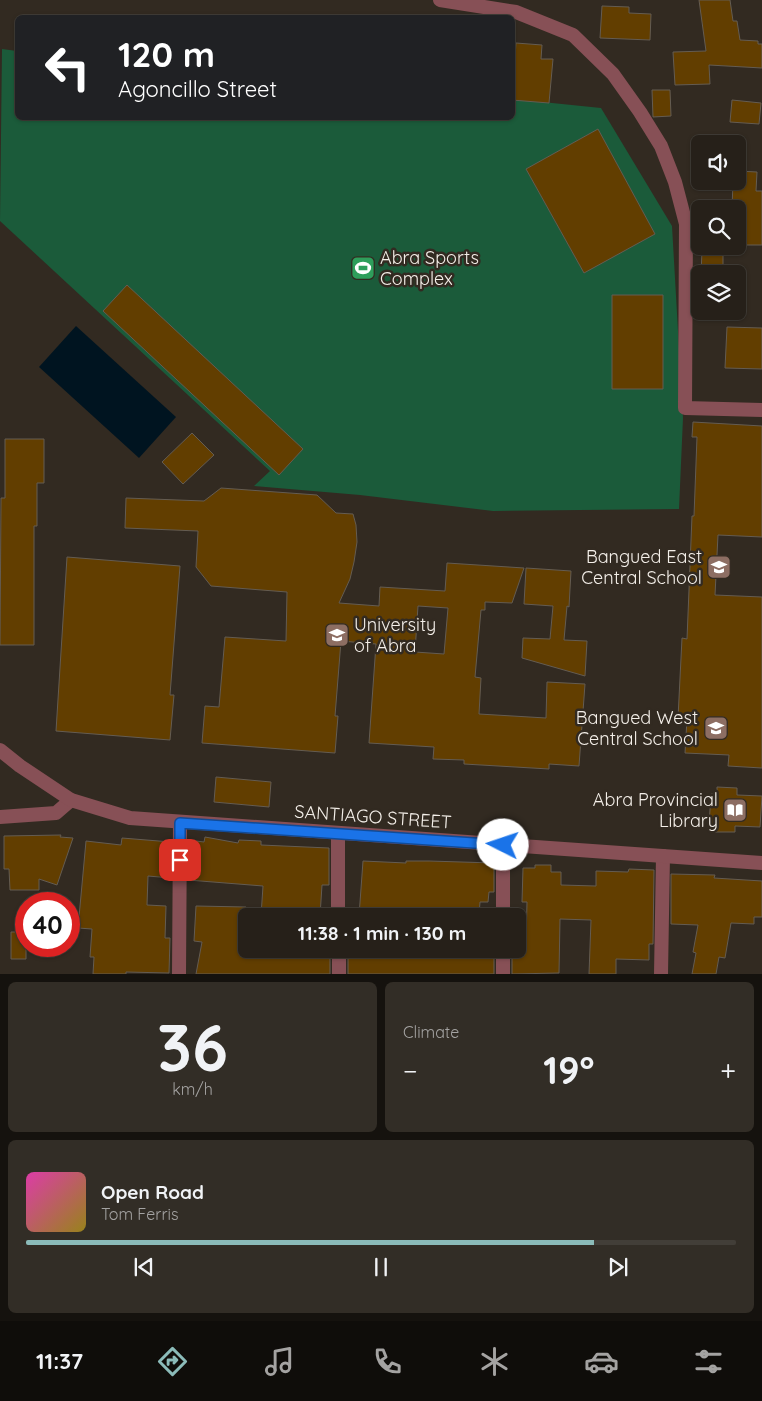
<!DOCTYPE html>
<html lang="en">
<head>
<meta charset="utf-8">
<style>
  :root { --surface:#262019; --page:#322d26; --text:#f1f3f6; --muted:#a4a3a2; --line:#423e38; --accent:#8bbbb9 }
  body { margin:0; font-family:Quicksand,sans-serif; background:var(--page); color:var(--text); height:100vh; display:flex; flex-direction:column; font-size:19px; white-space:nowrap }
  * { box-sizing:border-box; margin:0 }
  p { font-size:16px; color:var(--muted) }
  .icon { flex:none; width:28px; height:28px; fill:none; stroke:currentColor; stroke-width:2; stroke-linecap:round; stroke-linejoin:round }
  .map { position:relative; height:974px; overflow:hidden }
  .sheet { display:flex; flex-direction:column; gap:8px; padding:8px; background:#15120e; flex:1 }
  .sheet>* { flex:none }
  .guide { position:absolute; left:15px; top:15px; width:500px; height:105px; border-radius:8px; box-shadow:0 1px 4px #0004,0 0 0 1px var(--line); background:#202124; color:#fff; overflow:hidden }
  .buttons { position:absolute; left:691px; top:135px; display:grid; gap:10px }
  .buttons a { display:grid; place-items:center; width:55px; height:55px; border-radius:8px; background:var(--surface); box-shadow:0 1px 4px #0004,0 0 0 1px var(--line); font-size:25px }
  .speed { position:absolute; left:15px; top:892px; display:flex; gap:10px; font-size:25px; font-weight:700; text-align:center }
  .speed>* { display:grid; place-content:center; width:65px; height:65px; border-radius:50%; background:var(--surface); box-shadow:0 1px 4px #0004,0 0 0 1px var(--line); line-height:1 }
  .speed .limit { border:8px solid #d22; background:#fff; color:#111 }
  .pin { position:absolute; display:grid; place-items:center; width:42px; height:42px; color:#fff; margin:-21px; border-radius:10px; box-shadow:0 2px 8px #0006 }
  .me { position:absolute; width:55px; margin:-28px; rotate:274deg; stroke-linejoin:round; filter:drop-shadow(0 0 4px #0008) }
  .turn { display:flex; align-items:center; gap:18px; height:105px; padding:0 20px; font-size:22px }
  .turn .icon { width:65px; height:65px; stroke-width:2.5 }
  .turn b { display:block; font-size:35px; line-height:42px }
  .big { font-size:38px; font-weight:700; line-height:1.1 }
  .sheet .card { flex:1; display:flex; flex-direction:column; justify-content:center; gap:8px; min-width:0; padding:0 18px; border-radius:8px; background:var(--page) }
  .sheet .dial { align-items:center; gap:0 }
  .dial b { font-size:65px; line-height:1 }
  .song { display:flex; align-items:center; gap:15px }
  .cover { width:60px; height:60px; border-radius:8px; background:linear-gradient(135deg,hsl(320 70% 55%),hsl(50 70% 35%)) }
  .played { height:5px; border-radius:2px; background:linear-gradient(90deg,var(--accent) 80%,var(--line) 80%) }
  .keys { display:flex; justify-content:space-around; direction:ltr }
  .heat { display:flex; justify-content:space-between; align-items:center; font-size:28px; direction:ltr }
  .sheet .tiles { flex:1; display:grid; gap:8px; grid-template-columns:1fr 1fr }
  .card:last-child { grid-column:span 2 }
  .trip { position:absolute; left:238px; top:908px; width:288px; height:50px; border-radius:8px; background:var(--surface); box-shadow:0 1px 4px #0004,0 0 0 1px var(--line); font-weight:700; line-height:50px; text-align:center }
  .menu { display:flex; height:80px; justify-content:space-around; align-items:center; background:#0f0d0a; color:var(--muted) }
  .menu .icon { width:35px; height:35px }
  .menu .active { color:var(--accent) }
  .menu b { font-size:22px; color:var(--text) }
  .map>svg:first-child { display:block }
  .park { fill:#1b5b3a }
  .water { fill:#001420 }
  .building { fill:#623e00; stroke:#645c52; fill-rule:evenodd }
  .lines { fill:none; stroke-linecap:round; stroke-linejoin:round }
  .minor { stroke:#875056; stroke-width:14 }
  .tertiary { stroke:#875056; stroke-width:14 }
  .route-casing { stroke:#114b97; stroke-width:12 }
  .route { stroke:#1a73e8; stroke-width:9 }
  .labels { text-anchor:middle; stroke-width:5; stroke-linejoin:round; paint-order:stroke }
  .poi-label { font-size:18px; fill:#f4efe9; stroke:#322a21; text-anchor:end }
  .street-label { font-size:18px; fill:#f4efe9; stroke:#322a21 }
</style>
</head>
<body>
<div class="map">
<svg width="762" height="974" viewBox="0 0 762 974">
  <rect width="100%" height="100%" fill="#322a21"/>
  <path class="park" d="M2,49L17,51L18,118H512L513,99L601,108L672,226L683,418L679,509L493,511L360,495L254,486L270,471L0,221Z"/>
  <path class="water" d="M76,326L176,417L139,458L39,367Z"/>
  <path class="building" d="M699,0H730L733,21H737L740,40L758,41V44H762V68L709,65L710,84L675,85L673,52L706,51Z
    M602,6L629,7V13L651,14L650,40L600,38Z
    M516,43L542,45L541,59H553L549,103L512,100V56H515Z
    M652,90H670L671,116L653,117Z
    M732,100L761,103L759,124L730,122Z
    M598,129L655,234L584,273L526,169Z
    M738,171L757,172L756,191H762V245H738V209H732L733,181H738Z
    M702,251L723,252V274H701Z
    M127,285L303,449L279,475L103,311Z
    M612,295H663V389H612Z
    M727,327L762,328V369L725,368Z
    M693,422L762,426V537L718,535L715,595L762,597V768L728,766L729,755L685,753L687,719L678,718L682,638L687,639L692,516H694L697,437H692Z
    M192,433L214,455L183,484L162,462Z
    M5,439H44V483H37V526H34V645H0L1,498H5Z
    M221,488L317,495L336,513L353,514L356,525L357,542L354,562L350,579L339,603L379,606L380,587L445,591L447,563L524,568L512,603L485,602V610H481L475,677L481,678L479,714L546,718L547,682L585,684L579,766L549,764V769L464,764V760L433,759L434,747L369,743L376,644L341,641L335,716H338L335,753L202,743L205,706L219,707L225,637L286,641L287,592L211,586L196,567L198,531L125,528L126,498L204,501ZM418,606L448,608L444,654L415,652Z
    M67,557L180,566L170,695H174L170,740L56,731Z
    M526,568L571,571L569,607L567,606L564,640L587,641L585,676L522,658L523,638L550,639L553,606L524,604Z
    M216,777L271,782L269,807L214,802Z
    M717,787L737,788V795L762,796L760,827L735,826V832H715L716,825H709L711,794H717Z
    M61,835L60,837L73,838L57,885L39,879V890H10L9,869H4V836Z
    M205,837L238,843L239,840L261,841V845L329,848V885H322L320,916H261L263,886L188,880L189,843H196V841L204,842Z
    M122,838L171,842V878L148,876L147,905L166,906L165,938H170L169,973L126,972V974H93L94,957H90L92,929L78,928L86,841L121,845Z
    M363,861L406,863V861H429L494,863V892H489L488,902H480L479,915L429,913V916H359Z
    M535,865H551V872H561V885L596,886V871L628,872L629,869L654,870L653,944H649V960L616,959V974H589L591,920L560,919L559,973L512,974V949H524V943L526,944L527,902H522L523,868H535Z
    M671,874L715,875L714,878L762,881V917H754V924L731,923L725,958L719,957L716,974H692L696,953L693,952L698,925L671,924Z
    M196,906L246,907V949L323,951V955H330V974H196L202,942L194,941Z
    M11,932H26V959H11Z
    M358,949H494V974H348V956L357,957Z"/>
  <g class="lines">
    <path class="minor" d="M440,0L516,12L573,35L613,74L640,112L661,146L675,182L686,224L685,408L762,410
      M0,817L56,813L71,800
      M338,834V916
      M503,916V845
      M339,949V974
      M179,974L180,823
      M503,974V949
      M661,974L663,856"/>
    <path class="tertiary" d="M0,750L20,766L71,800L130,818L762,863"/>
  </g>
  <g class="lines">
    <g class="route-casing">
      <path id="route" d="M180,860V823L503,845"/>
    </g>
    <use href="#route" class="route"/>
  </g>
  <defs>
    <g id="stadium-square" transform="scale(1.25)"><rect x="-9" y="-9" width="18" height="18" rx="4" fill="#2e9e5b" stroke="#322a21"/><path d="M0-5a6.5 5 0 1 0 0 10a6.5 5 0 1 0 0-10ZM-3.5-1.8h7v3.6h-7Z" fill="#fff"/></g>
    <g id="school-square" transform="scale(1.25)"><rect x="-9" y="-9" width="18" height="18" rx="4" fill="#8d6e63" stroke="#322a21"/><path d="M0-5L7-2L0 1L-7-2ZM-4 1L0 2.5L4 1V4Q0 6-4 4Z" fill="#fff"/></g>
    <g id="university-square" transform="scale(1.25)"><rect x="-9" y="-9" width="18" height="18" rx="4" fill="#8d6e63" stroke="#322a21"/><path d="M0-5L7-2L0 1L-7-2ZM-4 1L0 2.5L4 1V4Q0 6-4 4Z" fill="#fff"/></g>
    <g id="library-square" transform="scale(1.25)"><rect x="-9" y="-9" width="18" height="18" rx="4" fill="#8d6e63" stroke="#322a21"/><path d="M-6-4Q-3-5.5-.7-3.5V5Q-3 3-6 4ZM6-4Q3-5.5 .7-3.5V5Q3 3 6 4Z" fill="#fff"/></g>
  </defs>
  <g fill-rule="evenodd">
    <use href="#stadium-square" x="363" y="268"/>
    <use href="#school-square" x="719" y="567"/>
    <use href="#university-square" x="337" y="635"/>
    <use href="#school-square" x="716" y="728"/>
    <use href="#library-square" x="735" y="810"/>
  </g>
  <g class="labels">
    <g class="poi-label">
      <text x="380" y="264" text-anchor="start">Abra Sports<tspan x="380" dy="21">Complex</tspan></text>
      <text x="702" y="563">Bangued East<tspan x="702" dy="21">Central School</tspan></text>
      <text x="354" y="631" text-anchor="start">University<tspan x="354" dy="21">of Abra</tspan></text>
      <text x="698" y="724">Bangued West<tspan x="698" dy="21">Central School</tspan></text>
      <text x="718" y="806">Abra Provincial<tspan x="718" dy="21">Library</tspan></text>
    </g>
    <g class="street-label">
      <text transform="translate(373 817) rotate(4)" y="6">SANTIAGO STREET</text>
    </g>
  </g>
</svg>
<div class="buttons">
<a><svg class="icon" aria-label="sound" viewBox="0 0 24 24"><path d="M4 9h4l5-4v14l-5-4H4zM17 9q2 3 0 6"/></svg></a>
<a><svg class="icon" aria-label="search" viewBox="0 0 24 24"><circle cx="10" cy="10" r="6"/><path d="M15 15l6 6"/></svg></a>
<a><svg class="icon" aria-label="layers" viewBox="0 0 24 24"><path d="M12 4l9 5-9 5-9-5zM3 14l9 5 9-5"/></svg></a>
</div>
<div class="speed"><div class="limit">40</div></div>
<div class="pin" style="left:180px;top:860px;background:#d93025"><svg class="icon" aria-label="arrive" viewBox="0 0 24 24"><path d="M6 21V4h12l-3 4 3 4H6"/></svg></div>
<svg class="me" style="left:503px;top:845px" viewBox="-20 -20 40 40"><circle r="19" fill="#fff"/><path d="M0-13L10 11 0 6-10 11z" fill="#1a73e8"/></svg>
<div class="trip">11:38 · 1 min · 130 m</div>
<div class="guide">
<div class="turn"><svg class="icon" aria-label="left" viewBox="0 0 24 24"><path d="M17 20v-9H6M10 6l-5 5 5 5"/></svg><div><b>120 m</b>Agoncillo Street</div></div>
</div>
</div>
<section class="sheet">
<div class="tiles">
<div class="card dial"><b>36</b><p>km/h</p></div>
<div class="card"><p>Climate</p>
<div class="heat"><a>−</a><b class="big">19°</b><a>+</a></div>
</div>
<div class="card">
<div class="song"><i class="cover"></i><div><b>Open Road</b><p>Tom Ferris</p></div></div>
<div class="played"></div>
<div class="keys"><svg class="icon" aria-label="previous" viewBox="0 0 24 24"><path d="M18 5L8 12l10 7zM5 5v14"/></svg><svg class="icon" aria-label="pause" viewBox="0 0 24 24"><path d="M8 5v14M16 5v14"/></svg><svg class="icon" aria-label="next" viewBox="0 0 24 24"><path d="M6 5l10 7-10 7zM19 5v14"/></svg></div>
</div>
</div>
</section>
<nav class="menu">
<b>11:37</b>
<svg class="icon active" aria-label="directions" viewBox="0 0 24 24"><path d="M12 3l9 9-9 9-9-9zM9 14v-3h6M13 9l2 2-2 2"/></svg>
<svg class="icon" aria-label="music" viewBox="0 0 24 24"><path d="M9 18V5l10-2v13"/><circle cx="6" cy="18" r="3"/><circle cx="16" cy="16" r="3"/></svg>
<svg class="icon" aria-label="phone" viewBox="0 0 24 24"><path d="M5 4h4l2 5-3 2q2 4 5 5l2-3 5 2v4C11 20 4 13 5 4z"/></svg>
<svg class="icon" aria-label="climate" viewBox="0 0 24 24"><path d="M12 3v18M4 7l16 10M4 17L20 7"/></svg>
<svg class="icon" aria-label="car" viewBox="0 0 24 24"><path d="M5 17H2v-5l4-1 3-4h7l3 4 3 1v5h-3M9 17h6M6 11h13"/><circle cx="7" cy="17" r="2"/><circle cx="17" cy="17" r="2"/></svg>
<svg class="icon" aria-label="filters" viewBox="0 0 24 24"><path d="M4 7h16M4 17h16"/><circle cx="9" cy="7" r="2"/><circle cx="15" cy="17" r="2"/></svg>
</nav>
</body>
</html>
